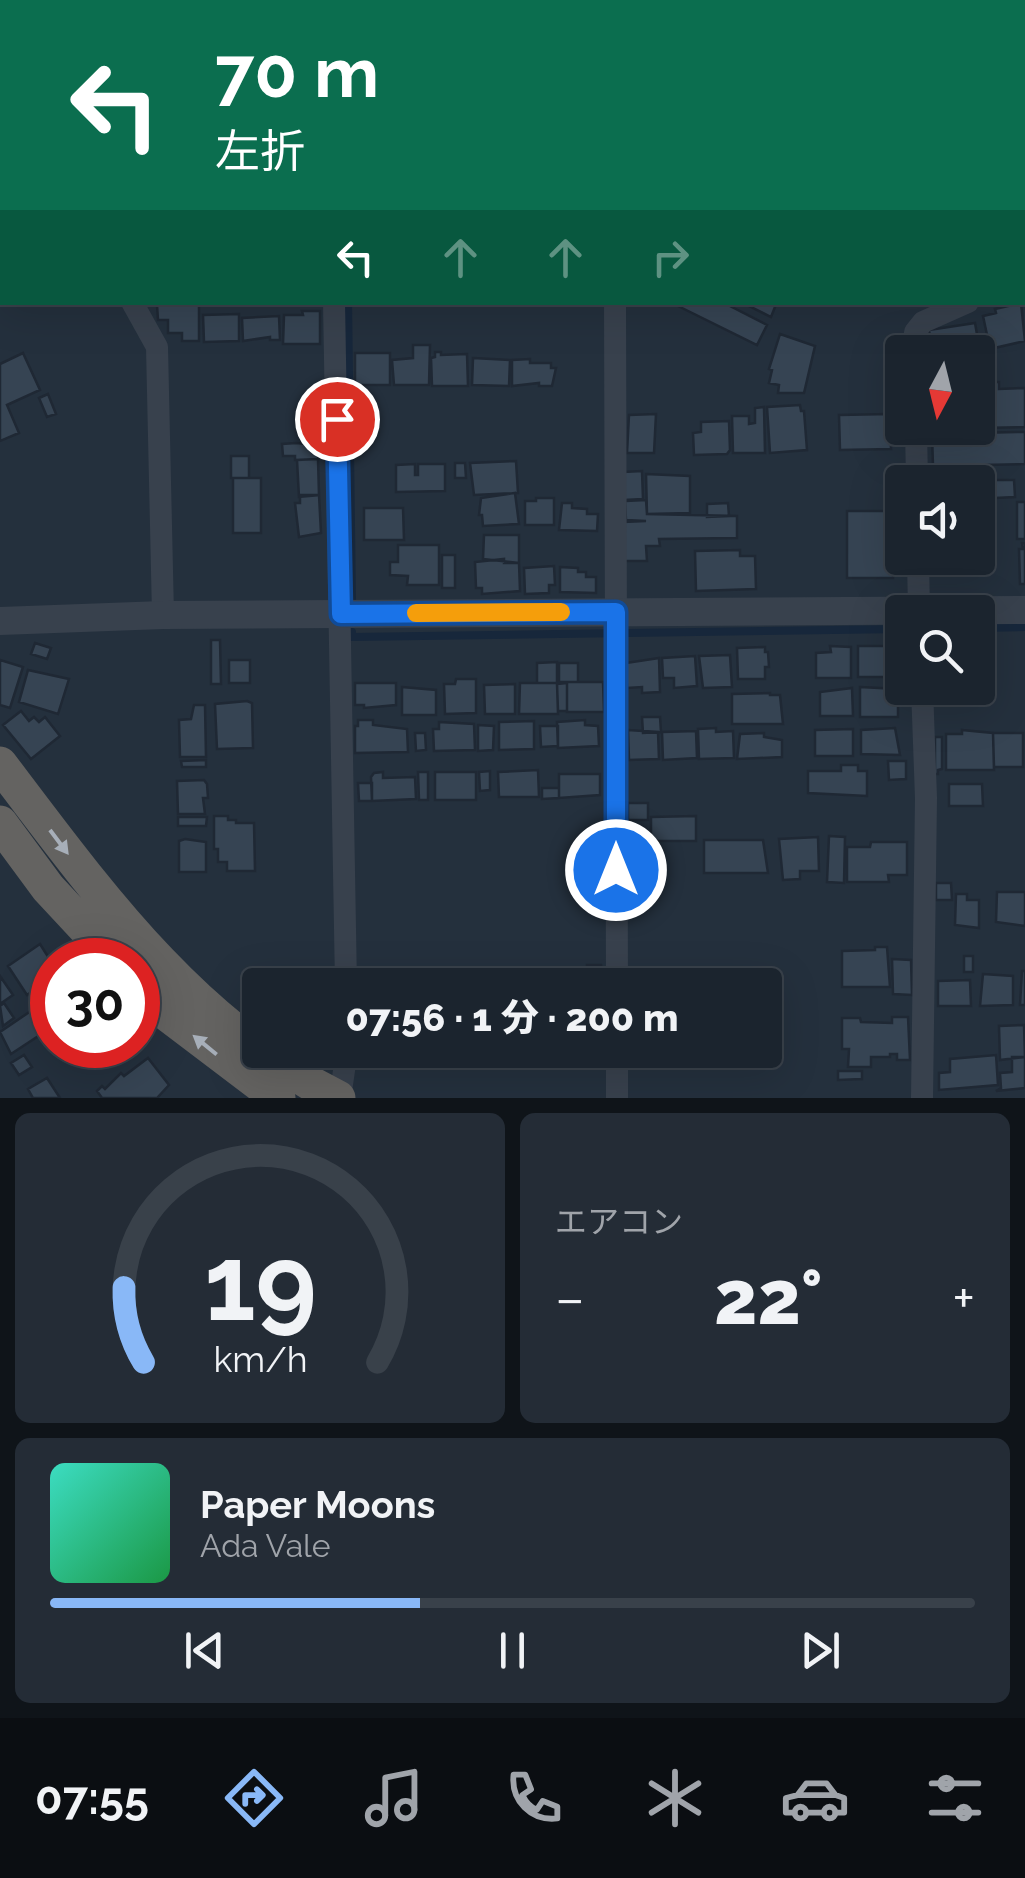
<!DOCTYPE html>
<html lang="ja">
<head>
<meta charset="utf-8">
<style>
  :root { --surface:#1b242e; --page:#242c36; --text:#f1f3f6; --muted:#a0a4aa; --line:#39414a; --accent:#89b8f7 }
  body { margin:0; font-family:Raleway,"Noto Sans JP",sans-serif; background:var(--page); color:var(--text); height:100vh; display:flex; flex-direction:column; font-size:38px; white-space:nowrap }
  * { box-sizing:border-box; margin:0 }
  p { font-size:32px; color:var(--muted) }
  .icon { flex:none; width:55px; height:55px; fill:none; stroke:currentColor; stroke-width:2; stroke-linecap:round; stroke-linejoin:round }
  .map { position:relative; height:1098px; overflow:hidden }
  .drawer { display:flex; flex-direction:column; gap:15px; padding:15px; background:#0f1419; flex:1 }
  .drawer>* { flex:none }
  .top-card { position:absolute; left:0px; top:0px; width:1025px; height:305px; box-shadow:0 10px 40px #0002,0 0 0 2px var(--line); background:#0b6e4f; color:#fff; overflow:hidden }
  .needle { width:65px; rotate:187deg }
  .tools { position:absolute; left:885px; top:335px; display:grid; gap:20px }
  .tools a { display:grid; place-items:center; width:110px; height:110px; border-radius:10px; background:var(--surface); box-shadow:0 10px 40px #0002,0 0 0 2px var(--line); font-size:50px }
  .speed { position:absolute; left:30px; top:938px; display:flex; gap:20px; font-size:50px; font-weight:700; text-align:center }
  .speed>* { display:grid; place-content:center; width:130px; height:130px; border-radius:50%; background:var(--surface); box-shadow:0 10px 40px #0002,0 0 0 2px var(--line); line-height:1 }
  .speed .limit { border:15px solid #d22; background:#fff; color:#111 }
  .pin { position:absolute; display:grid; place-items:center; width:85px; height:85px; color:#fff; margin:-42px; border:5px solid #fff; border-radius:50%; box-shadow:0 2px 10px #0007 }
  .me { position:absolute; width:110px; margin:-55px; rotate:0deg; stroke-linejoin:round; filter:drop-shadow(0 0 8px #0008) }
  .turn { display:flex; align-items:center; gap:35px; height:210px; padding:0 50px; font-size:45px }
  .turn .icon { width:130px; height:130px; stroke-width:2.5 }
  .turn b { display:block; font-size:70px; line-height:85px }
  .lanes { display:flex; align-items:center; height:95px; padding:0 50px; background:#0003; justify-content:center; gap:50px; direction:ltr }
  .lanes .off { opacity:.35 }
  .big { font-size:75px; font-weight:800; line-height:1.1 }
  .drawer .tile { flex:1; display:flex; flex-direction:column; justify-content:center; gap:15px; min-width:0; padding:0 35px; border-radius:15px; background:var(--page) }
  .drawer .dial { align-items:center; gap:0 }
  .dial svg { height:260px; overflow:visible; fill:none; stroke:var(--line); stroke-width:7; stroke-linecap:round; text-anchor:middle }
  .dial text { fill:var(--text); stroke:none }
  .song { display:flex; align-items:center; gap:30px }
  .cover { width:120px; height:120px; border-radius:15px; background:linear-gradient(135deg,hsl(170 70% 55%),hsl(140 70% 35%)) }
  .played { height:10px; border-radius:5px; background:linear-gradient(90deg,var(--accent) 40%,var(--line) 40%) }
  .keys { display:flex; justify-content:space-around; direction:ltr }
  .heat { display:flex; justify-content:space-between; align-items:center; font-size:55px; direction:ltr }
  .drawer .tiles { flex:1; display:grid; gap:15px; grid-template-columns:1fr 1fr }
  .tile:last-child { grid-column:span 2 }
  .trip { position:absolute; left:242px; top:968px; width:540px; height:100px; border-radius:10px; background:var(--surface); box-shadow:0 10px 40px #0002,0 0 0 2px var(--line); font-weight:800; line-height:100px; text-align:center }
  .menu { display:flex; height:160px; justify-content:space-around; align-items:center; background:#0b0e12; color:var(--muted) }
  .menu .icon { width:70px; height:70px }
  .menu .active { color:var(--accent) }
  .menu b { font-size:45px; color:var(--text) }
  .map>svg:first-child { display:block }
  .water { fill:#17273b }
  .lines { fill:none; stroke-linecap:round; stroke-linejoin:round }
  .stream { stroke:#17273b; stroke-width:8 }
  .building { fill:#364453; stroke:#1f2834; stroke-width:2.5 }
  .minor { stroke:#38414d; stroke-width:22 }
  .tertiary { stroke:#38414d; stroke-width:28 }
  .trunk { stroke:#646361; stroke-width:35 }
  .oneway { fill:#a7afb9 }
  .route-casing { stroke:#114b97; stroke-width:25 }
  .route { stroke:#1a73e8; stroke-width:18 }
  .slow { stroke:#f59e0b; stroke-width:18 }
</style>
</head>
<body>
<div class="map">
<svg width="1025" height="1098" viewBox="0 0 1025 1098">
  <rect width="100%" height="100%" fill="#24303d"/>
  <path class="water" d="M0,0H225L2,2L0,151Z"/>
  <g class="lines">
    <path class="stream" d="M339,0L340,2
      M348,302L352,601
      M978,628L1025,627
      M352,632V637L902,629"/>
  </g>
  <path class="building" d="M199,302V341H182V333H168V320H158L157,305Z
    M670,302H722L767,325L757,345Z
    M741,302H777L771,317Z
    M1021,303L1025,341L990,349L983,316L996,313L995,309Z
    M302,311H320V344H283L284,315H303Z
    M239,314V341L204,342L203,315Z
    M279,316L280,340H270V337L243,341L242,318Z
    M975,323L981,357L978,358V352H932L929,330Z
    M780,334L815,346L804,393H778L779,385L769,383L772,370L769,369Z
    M413,345H430L429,385H394L392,360L413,358Z
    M435,352H441V355L467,354L468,386H432L431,358L435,357Z
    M23,353L40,390L7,405L19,433L0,441V364Z
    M355,353H390V385H355Z
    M473,358L510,360L509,386L472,385Z
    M530,359V363H551V368H556L552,386H539V383L512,386V360Z
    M989,382H999V389L1025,388V427L928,429L978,428V390H989Z
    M48,394L56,414L47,417L39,398Z
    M800,405L801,411H804L807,450L770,453L767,407Z
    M764,407L765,453H733L732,416H749V424L755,423V408Z
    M656,414L654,453H627L629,415Z
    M890,414L891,449L840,450L839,415Z
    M729,421L730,450L727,454L694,455L693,433L701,432V422Z
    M1017,432H1025V464L933,466L932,434Z
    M296,443L318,445V459L295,460V456H283L282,444Z
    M231,456H249V478H231Z
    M318,459L319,495L299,497L297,460Z
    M516,461L518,493L474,495L470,463Z
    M455,463H465L466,478H455Z
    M415,464V475H418V464H445V491L396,492V465Z
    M642,471L643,499L624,500L623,472Z
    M646,474L690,476V513L647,514Z
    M233,478H261V533H233Z
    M994,480H1014L1015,497L995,498Z
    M515,493L519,524L483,526L482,515H479L481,498Z
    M300,495H319L321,533L299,537L295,503H300Z
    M536,498H554V525H525V501H536Z
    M646,500L647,514L737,516V538L659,539L660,546H646L647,561H623V522L646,521L626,520L625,501Z
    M1017,502H1025V539H1017Z
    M562,503H572V508L587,509V514H598L597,531L559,530Z
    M728,503L729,516L707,517V504Z
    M364,508H403L404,540H364Z
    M847,511H893V578H847Z
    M484,535H519V563L483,559Z
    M1022,543H1025V584H1020L1019,549H1023Z
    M398,545H439V585H407L408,576L390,575V562H398Z
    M740,550V556H755L756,589L696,591L695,551Z
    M442,555H455V588H442Z
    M504,559V563H519L520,591L482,594V588H476L475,562Z
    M554,566L555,585H549V593L525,594L524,568Z
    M560,567L578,568V572H586V577H596V593L560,592Z
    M211,640H220L221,684H211Z
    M35,643L51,648L47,659L31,654Z
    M830,646L851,647V678H816V653L831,652Z
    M858,646H893V677H858Z
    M765,647V652H768L769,667H765V679H738L737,648Z
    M730,655L732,687L703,688L699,656Z
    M695,656L697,686L674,688V678H663L662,658Z
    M659,658L660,692L642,693V687L627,688L626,663Z
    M0,660L23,667L10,708L0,705Z
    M229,660H250V683H229Z
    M557,662V683H537V663Z
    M559,663H578V682H559Z
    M28,670L69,679L58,714L19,702Z
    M456,679H476V713L445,714L444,684H455Z
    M603,682L604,712H567V682Z
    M355,683H396V705L364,708V705H355Z
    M520,683H557L558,714H519Z
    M567,683V711H558L557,684Z
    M515,684V714H485L484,685Z
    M402,687L436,690V715H402Z
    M860,687L898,689V717H860Z
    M852,688L853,716H820V692Z
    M770,693V695H780L783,724H732V694Z
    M247,701L252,703L253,748L217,749L215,704Z
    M194,705H205L206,757H180L179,720L191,719Z
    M21,711L29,721L34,717L39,722L45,717L60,736L31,759L3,725Z
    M642,717H660L661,732L643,733Z
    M358,720H373V725L407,729L408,752L355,753V726H358Z
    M585,720V725L598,726L599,746L558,748L557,722Z
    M534,721V749L499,750V722Z
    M439,722L474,724L475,750L434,751L433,729H439Z
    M478,725L494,726L493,750L478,751Z
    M540,726H558V746L541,747Z
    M716,728V732L733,731L734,758L699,759L698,729Z
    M895,728L900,755L861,754V730Z
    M853,729V756H815V730Z
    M628,730L658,732L659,759L629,760Z
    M962,730L993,733L994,770H946V734H962Z
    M696,731L697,758L663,760L662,732Z
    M415,733H425L426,750L416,751Z
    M764,733V737L782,740V757L737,759L740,734Z
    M993,733H1023V767H994Z
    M935,737H942V769L938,770V774H935Z
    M206,760V767H182L181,761Z
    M888,761H906V779L889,780Z
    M841,765H858V771H867V796L808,793V771H841Z
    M538,770L539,797H499L498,772Z
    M490,771V790L480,791L479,772Z
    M383,772V778L415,777L416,799L372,801L371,777L374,773Z
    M418,772H428V800H419Z
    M435,772H476V800H435Z
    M559,774H600V795L559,798Z
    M204,780L207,784L208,798H203L205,814H178L177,781Z
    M358,783H372V801H359Z
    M949,784H982L983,806H949Z
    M542,788H559V798L542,799Z
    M628,803H648V820H628Z
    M214,816H228V820H236V823H254L255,871H227V862H218V849H214Z
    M696,816V841H651V817Z
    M178,817H207L206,826H178Z
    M829,836L845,837L844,883L827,882Z
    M818,837L819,871H800V879L783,880L779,839Z
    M185,839L206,842V872H179V841Z
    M704,840H763L768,873H704Z
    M871,842H907V875H888L889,882H847V847H870Z
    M936,883H951L952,900H936Z
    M997,892H1025V926L996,922Z
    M956,894H967V900H979V928L955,925Z
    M40,944L52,963V978L27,995L8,966Z
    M875,947H887L890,987H842V951L875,950Z
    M964,956H973V972H964Z
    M892,959L911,960L912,995L893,994Z
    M587,965H601L604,985H540V975H569V979H587Z
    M1022,971H1025V1005H1020Z
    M363,974H378V985H359V977Z
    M425,974H445L446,985H425Z
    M983,974L1013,976V1005L980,1006Z
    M0,976L13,995L0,1004Z
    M491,977H521L525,979V985H491Z
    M970,980L971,1006H938V981Z
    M44,1002L47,1006L52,1002V1027L11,1054L0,1032Z
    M4,1003L14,1018L3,1026L0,1006Z
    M892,1017H908L910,1060H897V1054H890V1057H871V1067H848L849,1049H842V1018H860L861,1022L892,1023Z
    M1024,1025L1025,1057L1000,1060L999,1026Z
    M24,1055L32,1067L19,1075L11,1063Z
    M996,1055L998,1085L939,1090V1073L950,1072V1059Z
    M1012,1057H1025V1088L996,1091L1001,1088L1000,1073L1012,1072Z
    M148,1058L169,1085L157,1098H102L97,1091L102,1086L105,1089L121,1073L124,1076Z
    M838,1071H862V1079L838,1080Z
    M47,1078L60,1098H33L28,1089Z"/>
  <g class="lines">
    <path class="minor" d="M314,0L316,2
      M411,0L415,2
      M282,2L286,0
      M1022,150L1025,149
      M0,181L2,179
      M0,250H2
      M132,302L157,347L163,615
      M334,302L346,985
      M615,302L617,985
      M915,352V332L923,322L968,302
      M916,428L917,482
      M918,558L919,612
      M922,688L926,798L922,1098
      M617,1050V1098
      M340,1098L347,1050"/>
    <path class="tertiary" d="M0,621L163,615L1025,610"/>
    <path class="trunk" d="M0,764C97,892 191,1024 338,1098
      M0,823L48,888L115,960
      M138,984L162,1010L278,1098"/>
  </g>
  <defs><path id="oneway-solid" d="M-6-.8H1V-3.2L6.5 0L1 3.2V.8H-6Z" transform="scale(2.5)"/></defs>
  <g class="oneway">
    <use href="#oneway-solid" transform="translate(59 842) rotate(53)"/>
    <use href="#oneway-solid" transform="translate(205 1045) rotate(-141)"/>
  </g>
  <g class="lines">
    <g class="route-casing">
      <path id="route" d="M337,419L341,614L616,612V870"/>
    </g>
    <use href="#route" class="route"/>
    <path class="slow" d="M416,613L561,612"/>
  </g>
</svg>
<div class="tools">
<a><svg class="needle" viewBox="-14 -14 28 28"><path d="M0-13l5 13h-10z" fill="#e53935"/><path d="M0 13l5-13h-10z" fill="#a0a4aa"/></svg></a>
<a><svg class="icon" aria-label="sound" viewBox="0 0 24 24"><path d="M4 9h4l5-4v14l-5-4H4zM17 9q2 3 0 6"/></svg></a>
<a><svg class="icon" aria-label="search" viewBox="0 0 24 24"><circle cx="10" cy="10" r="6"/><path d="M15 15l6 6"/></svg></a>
</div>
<div class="speed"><div class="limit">30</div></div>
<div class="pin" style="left:337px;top:419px;background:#d93025"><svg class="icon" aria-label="arrive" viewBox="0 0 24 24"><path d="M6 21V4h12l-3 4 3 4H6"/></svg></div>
<svg class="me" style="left:616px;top:870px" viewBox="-20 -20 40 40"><circle r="17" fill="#1a73e8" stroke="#fff" stroke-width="3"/><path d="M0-11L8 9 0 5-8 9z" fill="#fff"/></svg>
<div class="trip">07:56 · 1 分 · 200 m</div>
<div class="top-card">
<div class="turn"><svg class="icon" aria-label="left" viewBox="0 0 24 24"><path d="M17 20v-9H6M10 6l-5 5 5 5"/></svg><div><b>70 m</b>左折</div></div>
<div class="lanes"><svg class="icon" aria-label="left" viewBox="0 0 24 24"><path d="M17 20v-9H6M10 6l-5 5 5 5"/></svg><svg class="icon off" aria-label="ahead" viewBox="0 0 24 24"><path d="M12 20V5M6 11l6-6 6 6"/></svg><svg class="icon off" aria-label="ahead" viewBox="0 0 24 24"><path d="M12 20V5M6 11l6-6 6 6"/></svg><svg class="icon off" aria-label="right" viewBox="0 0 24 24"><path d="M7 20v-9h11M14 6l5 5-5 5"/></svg></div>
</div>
</div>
<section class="drawer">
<div class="tiles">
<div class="tile dial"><svg viewBox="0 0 100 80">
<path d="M14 69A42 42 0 1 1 86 69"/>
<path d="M14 69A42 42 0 0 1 8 46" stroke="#89b8f7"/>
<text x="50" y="56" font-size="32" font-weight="700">19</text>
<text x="50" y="72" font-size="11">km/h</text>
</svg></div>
<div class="tile"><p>エアコン</p>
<div class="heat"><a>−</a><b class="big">22°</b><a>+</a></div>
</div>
<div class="tile">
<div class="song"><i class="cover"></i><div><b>Paper Moons</b><p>Ada Vale</p></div></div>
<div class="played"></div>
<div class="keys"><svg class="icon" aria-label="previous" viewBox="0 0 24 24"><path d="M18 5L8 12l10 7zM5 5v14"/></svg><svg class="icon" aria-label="pause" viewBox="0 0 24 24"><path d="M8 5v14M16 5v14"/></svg><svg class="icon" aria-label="next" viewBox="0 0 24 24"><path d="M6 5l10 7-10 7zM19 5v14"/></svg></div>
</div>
</div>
</section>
<nav class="menu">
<b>07:55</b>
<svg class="icon active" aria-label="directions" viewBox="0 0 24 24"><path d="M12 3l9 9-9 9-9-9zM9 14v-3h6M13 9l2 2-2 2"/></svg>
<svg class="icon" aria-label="music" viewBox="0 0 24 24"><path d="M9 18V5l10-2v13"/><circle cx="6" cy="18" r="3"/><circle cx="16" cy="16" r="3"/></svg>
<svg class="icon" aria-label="phone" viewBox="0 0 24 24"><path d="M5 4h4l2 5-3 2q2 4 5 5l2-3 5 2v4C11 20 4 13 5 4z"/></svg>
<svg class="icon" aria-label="climate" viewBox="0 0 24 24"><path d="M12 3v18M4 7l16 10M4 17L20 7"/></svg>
<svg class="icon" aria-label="car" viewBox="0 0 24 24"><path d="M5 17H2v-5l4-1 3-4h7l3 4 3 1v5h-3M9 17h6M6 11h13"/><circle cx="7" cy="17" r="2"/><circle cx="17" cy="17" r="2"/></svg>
<svg class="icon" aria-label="filters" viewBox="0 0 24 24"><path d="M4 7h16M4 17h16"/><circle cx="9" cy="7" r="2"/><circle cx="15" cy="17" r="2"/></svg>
</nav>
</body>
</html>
